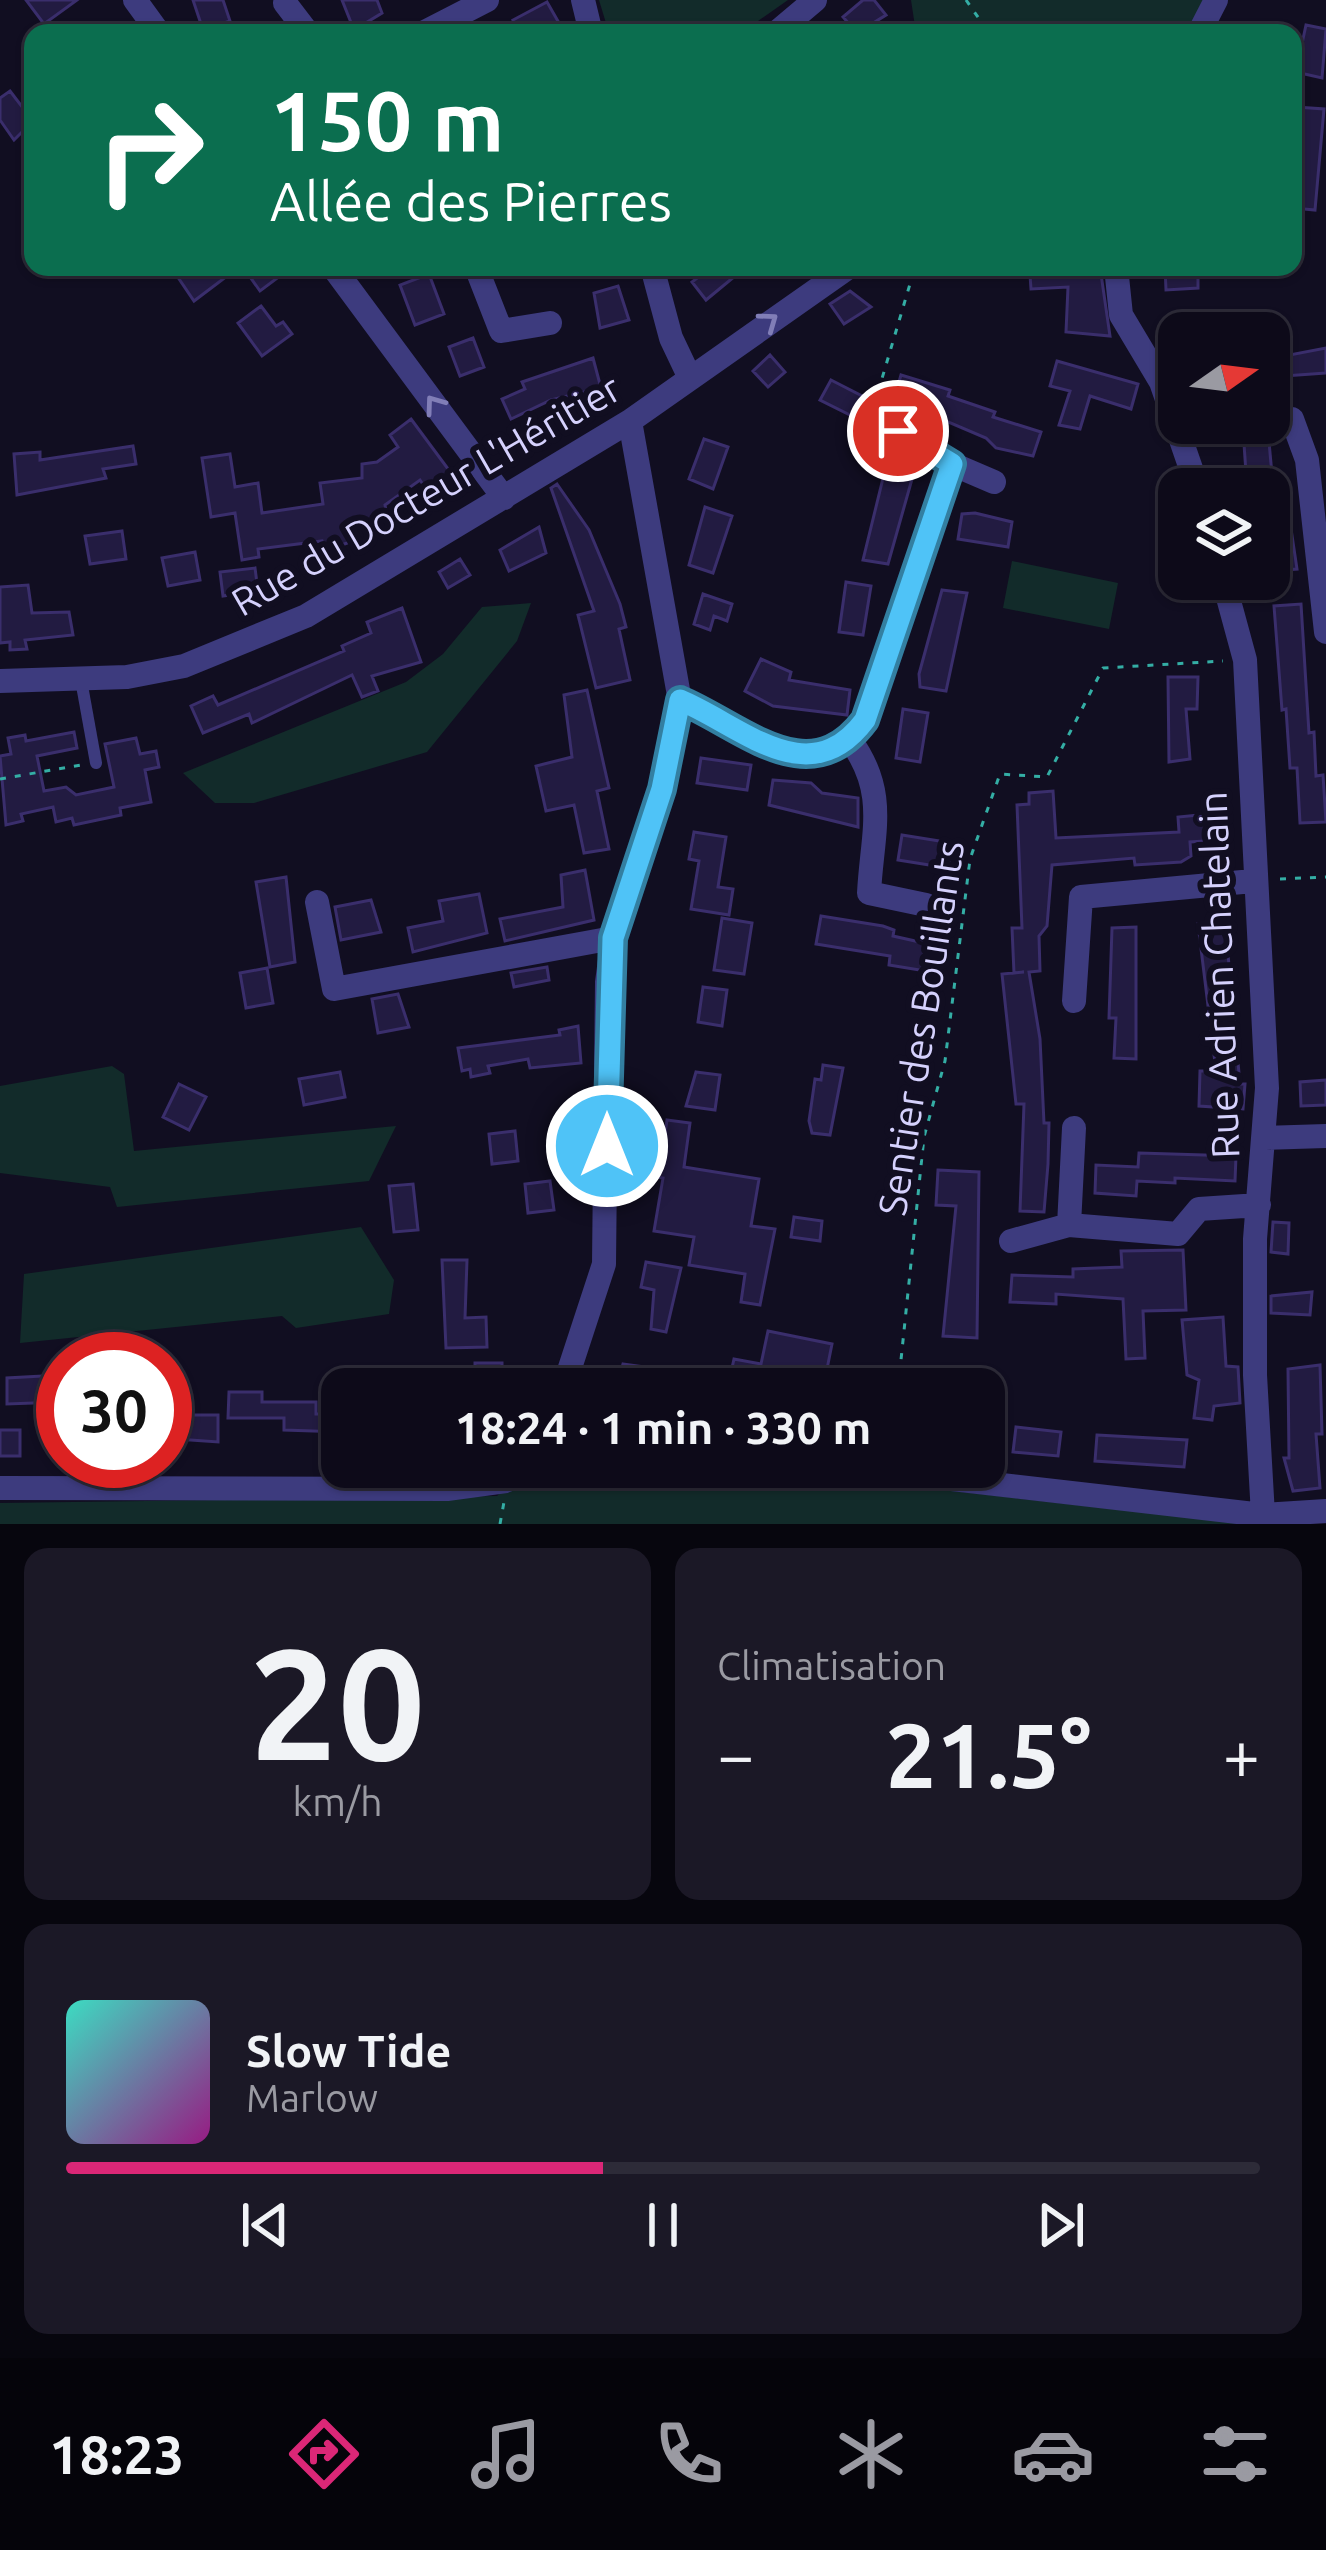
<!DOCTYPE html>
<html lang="fr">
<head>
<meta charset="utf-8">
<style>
  :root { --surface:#0d0a19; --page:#1b1826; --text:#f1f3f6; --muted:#9a9aa2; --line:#2d2b38; --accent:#db2777 }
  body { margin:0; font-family:Ubuntu,sans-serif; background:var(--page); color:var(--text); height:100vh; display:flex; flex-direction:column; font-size:45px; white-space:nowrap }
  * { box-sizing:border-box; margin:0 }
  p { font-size:39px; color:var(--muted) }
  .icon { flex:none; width:66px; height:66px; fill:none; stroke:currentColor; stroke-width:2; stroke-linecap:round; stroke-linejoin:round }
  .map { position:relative; height:1524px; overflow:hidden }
  .sheet { display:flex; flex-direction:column; gap:24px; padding:24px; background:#07060e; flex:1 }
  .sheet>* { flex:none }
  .top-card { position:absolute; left:24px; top:24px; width:1278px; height:252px; border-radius:24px; box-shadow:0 3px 9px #0004,0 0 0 3px var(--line); background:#0b6e4f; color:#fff; overflow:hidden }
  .needle { width:78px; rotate:76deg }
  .fabs { position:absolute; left:1158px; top:312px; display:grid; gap:24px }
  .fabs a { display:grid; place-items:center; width:132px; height:132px; border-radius:24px; background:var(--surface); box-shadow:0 3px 9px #0004,0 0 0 3px var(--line); font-size:60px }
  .speed { position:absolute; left:36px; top:1332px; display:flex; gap:24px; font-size:60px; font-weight:700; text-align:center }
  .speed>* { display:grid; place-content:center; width:156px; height:156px; border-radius:50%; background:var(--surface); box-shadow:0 3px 9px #0004,0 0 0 3px var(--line); line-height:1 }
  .speed .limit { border:18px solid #d22; background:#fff; color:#111 }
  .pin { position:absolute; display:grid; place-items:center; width:102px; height:102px; color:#fff; margin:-51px; border:6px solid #fff; border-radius:50%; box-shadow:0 3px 12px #0007 }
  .me { position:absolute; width:132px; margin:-66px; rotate:0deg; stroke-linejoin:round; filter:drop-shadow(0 0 9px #0008) }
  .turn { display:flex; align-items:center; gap:42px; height:252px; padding:0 48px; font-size:54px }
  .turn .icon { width:156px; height:156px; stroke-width:2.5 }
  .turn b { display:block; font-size:84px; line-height:102px }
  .big { font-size:90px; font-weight:700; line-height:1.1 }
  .sheet .card { flex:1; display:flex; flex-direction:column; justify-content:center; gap:18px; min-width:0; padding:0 42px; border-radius:24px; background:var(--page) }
  .sheet .dial { align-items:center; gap:0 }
  .dial b { font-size:156px; line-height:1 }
  .song { display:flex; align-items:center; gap:36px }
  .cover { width:144px; height:144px; border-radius:18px; background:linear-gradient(135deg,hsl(170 70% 55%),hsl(310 70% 35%)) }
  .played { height:12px; border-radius:6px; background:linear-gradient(90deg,var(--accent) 45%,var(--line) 45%) }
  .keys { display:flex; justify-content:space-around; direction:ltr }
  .heat { display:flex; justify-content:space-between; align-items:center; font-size:66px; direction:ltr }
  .sheet .tiles { flex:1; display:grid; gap:24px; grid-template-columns:1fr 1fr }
  .card:last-child { grid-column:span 2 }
  .trip { position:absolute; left:321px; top:1368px; width:684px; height:120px; border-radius:24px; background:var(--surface); box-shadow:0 3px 9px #0004,0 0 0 3px var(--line); font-weight:700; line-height:120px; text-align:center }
  .tabs { display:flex; height:192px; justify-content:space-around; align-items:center; background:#05040a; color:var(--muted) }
  .tabs .icon { width:84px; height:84px }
  .tabs .on { color:var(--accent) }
  .tabs b { font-size:54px; color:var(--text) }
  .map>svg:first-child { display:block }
  .green { fill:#122b2a }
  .building { fill:#221b41; stroke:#3a2e6c; stroke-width:3 }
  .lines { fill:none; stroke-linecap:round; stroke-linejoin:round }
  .path { stroke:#34aea5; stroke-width:3; stroke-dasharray:6 9; stroke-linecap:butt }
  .lane { stroke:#3d3b7e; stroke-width:12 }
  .street { stroke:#3d3b7e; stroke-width:24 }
  .oneway { stroke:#817eb7 }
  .route-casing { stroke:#337fa1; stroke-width:30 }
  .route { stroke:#4fc3f7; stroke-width:21 }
  .labels { text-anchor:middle; stroke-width:12; stroke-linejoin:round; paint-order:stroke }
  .street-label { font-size:39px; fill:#d5d1fd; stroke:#110e21 }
</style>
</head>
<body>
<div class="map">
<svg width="1326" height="1524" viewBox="0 0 1326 1524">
  <rect width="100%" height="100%" fill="#110e21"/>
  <path class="green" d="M599,0H788L741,33H609Z
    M911,0H1206L1188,33H916Z
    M1012,561L1118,583L1109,629L1003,608Z
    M531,603L517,641L427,752L254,803H215L183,773L406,682L443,654L482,607Z
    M112,1066L124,1074L134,1151L396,1126L369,1181L117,1207L110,1187L0,1173V1086Z
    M361,1227L394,1280L389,1314L296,1328L282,1316L20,1343L24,1274Z
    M528,1467H803L872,1482L1247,1524H0V1503L497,1496Z"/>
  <path class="building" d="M26,0H77L44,24Z
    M193,0H223L230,21L203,30Z
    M342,0H377L382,13L354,30Z
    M863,0H874L886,15L857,33L843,17Z
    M547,2L559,23L541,33H520L513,20Z
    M1306,25L1326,29L1322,78L1296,72Z
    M10,91L33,121L14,140L0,120V98Z
    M1296,107L1324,109L1315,210L1293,208Z
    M171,267H239L194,301Z
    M243,267H292L260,291Z
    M694,267H746L706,300L692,282L701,275Z
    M1086,267H1100L1110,336L1066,332L1068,287L1031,289L1030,275Z
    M1165,267L1198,270V288L1166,290Z
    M429,274L444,314L415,325L400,285Z
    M618,286L629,320L600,328L594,293Z
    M850,291L871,307L844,324L830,304Z
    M261,306L276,326L283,322L292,334L262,356L238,323Z
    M473,338L484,367L460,376L449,347Z
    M1326,348V373L1269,377V359Z
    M770,355L785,372L768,387L753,371Z
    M593,358L601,388L551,400L511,419L502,399L525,389L522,382Z
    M1057,361L1138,384L1131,409L1090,396L1080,429L1059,425L1070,391L1050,386Z
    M901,375L950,390L948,396L995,412L993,417L1041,432L1033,456L996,448L986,438L894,399Z
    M831,380L864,397L854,417L820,400Z
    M411,419L457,481L433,499L420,480L385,505L387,518L353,523L355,531L347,533L350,542L325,551L322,541L258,549L259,557L242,560L235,513L211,517L202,458L230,454L235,487L258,483L262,513L323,504L320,483L362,478V464L377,462L398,447L390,435Z
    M704,439L728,447L713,489L689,479Z
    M1269,442L1273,485L1247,487L1244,444Z
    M133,446L136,464L103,469L106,478L17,495L14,454L40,452V460Z
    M887,462L911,466L912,479L888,564L863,560Z
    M557,484L589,530L620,604L626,627L619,629L630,680L596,688L578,615L594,611L551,488Z
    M1269,495H1286L1297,569L1269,571Z
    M705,507L732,516L713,573L689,565Z
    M975,513L1012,522L1008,547L958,539L962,514Z
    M539,527L546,553L509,571L500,550Z
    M122,531L126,559L90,564L85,536Z
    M195,552L200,580L168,586L162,558Z
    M460,559L470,575L448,588L439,572Z
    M255,568L258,591L223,596L220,572Z
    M846,582L871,586L863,635L839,632Z
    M28,585L32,613L69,612L73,635L25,640L27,649L10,650V642L0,643V587Z
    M942,590L967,593L946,691L920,687L919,674Z
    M703,594L732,604L727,621L714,616L710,630L694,624Z
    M1301,604L1309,733L1314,732L1316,776L1323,775L1326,822L1300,823L1297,768H1290L1286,709L1282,710L1274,606Z
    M402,608L421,662L372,676L378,691L362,697L352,675L252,723L249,714L203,733L191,706L213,696L218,705L344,651L342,646L371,633L367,622Z
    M761,659L791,672L789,680L850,690L847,715L773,706L745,691Z
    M1168,677H1198L1197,709H1186L1190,759L1169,762Z
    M587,690L609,788L597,791L609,849L584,853L574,805L546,811L536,766L572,757L564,695Z
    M903,709L928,713L920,762L896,758Z
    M74,732L77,748L37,756L44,791L66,787L76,795L114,787L105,744L136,738L140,754L156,751L159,767L145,770L151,802L120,808L121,815L74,825L72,818L56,822L53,807L21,814L23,821L6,825L0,756L11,754L8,738L25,735L26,741Z
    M701,758L751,765L747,790L697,783Z
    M773,780L811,783L822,793L858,798V827L769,805Z
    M1053,791L1056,838L1179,832L1178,817L1220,813L1222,840L1190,842L1191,856L1181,862L1135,865L1134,858L1052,865L1047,926L1039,936L1040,971L1029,972L1040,1039L1044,1123H1049L1048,1164L1044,1212L1020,1211L1024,1104H1016L1002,974L1024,972L1014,973L1012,928H1022L1017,805L1029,804V793Z
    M694,832L726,837L718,887L733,889L729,915L691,909L699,861L689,859Z
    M902,835L952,843L948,868L898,860Z
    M585,870L594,920L505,941L500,919L563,907L561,875Z
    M286,877L295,962L270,967L256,882Z
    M479,894L487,933L413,952L408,928L443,921L439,901Z
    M371,900L381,932L341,940L335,907Z
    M821,916L883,926L894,930L893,936L942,947L938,973L889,965L890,956L816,944Z
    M722,918L752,923L744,974L714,970Z
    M1225,922L1240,1084H1245L1243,1109L1199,1106L1200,1071H1216L1198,924Z
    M1136,927V1059L1114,1058L1116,1018H1109L1112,928Z
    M547,967L549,980L514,987L511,973Z
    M267,968L273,1003L246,1008L240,973Z
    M703,987L727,990L722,1026L698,1022Z
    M398,994L409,1027L378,1033L372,999Z
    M578,1026L581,1063L530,1068L528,1059L488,1066L490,1073L471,1077L470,1069L462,1071L458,1048L560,1035L559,1030Z
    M823,1065L843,1068L830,1135L812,1133L809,1121L815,1079L821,1080Z
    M340,1072L345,1097L304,1105L299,1079Z
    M696,1072L720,1075L715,1110L686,1106Z
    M1326,1080V1105L1301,1106L1300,1082Z
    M179,1084L206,1097L189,1130L163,1117Z
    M667,1120L690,1123L684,1167L759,1179L751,1226L775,1229L760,1305L741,1302L745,1274L689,1265L694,1237L654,1231L663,1178L634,1174L638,1152L662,1156Z
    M587,1130L589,1155L563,1158L560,1133Z
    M515,1131L518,1161L492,1164L489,1134Z
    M1139,1153L1236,1156L1235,1181L1175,1178V1183L1137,1181L1136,1196L1095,1193L1096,1165L1138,1167Z
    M938,1170L979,1172L977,1338L943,1336L956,1206L936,1205Z
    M550,1181L554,1210L528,1213L525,1184Z
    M413,1184L418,1230L394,1232L389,1186Z
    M794,1217L822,1221L820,1241L791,1237Z
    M1273,1222L1289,1223L1288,1254L1271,1252Z
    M1183,1250L1186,1310L1143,1311L1145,1358L1126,1359L1123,1299L1056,1294V1304L1010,1302L1012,1275L1073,1277V1269L1122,1267L1121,1251Z
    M442,1260H467L465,1318L486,1317L487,1347L446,1348Z
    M646,1262L681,1268L666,1332L651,1329L654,1290L641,1287Z
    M1312,1292L1310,1315L1271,1313V1296Z
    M1223,1317L1226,1366L1238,1367L1240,1403L1214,1406L1212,1420L1194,1418L1199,1380L1187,1375L1182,1320Z
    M768,1331L832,1344L823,1389L730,1377L734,1359L761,1364Z
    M475,1363H502V1389H475Z
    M623,1364L652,1368L648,1389L617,1386Z
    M1320,1365L1322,1434H1316L1320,1488L1293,1491L1284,1458H1289L1288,1369Z
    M60,1375V1402L7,1404V1378Z
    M229,1392H262V1402H316V1414H342V1432L284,1430V1418H228Z
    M177,1415H218V1442L177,1439Z
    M1016,1427L1061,1432L1058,1456L1013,1452Z
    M0,1430H20V1456H0Z
    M1097,1435L1187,1440L1184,1467L1095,1461Z"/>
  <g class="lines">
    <path class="path" d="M966,0L989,33
      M878,392L915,267
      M0,779L81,765
      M1280,879L1326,877
      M898,1389L924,1137L945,1061L970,859L1000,774L1047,777L1103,668L1223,661
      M500,1524L504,1502"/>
    <path class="lane" d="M81,680L96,763"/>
    <path class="street" d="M135,0L159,33
      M583,0L591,33
      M285,3L308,33
      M423,33L487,0
      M776,33L815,0
      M1199,33L1216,0
      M333,267L504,498
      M476,267L501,331L550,323
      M652,267L671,338L690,378
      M1116,267L1121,315L1161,382L1198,489
      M883,415L952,464L994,482
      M1269,421L1292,419L1307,460L1326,632
      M1180,430L1249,423
      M1223,579L1245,660L1267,1088L1255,1239V1375L1263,1515
      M0,681L127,677L184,666L306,616L630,421L849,267
      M680,701C742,726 810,795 865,720L952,464
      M850,740C889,793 872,833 869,893L926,905
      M317,902L334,989L613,938
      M1074,1001L1081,897L1253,881
      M1266,1138L1326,1136
      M1069,1225L1074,1128
      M1011,1241L1069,1225L1178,1234L1199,1209L1259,1205
      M563,1389L604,1264L607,982L613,938L662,789L680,701L630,421
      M847,1467L1263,1515L1326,1511
      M0,1488L447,1489L506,1481L518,1467"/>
  </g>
  <defs><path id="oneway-chevron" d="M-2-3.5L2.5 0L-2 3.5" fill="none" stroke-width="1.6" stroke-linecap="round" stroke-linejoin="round" transform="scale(3)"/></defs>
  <g class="oneway">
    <use href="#oneway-chevron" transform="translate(769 321) rotate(-36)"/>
    <use href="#oneway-chevron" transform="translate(434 404) rotate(-126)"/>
  </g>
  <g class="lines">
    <g class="route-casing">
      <path id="route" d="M607,1146L613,938L662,789L680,700C742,726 809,795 865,720L952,464L898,431"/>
    </g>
    <use href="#route" class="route"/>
  </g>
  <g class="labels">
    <g class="street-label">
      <text transform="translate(426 495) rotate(-30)" y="14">Rue du Docteur L'Héritier</text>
      <text transform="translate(1219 975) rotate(-92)" y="14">Rue Adrien Chatelain</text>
      <text transform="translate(921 1028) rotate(-81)" y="14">Sentier des Bouillants</text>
    </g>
  </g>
</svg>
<div class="fabs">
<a><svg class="needle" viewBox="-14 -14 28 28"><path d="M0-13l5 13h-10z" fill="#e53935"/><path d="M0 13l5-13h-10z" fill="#9a9aa2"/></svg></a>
<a><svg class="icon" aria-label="layers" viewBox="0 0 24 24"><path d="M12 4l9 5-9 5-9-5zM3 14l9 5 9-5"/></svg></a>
</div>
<div class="speed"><div class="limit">30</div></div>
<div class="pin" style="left:898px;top:431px;background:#d93025"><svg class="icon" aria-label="arrive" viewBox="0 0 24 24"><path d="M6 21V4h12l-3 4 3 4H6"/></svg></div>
<svg class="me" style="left:607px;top:1146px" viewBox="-20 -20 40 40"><circle r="17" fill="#4fc3f7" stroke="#fff" stroke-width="3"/><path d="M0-11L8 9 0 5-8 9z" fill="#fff"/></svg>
<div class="trip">18:24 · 1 min · 330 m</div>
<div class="top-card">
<div class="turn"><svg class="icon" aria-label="right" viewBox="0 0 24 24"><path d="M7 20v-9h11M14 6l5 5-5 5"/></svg><div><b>150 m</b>Allée des Pierres</div></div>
</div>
</div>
<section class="sheet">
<div class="tiles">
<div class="card dial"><b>20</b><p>km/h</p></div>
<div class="card"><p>Climatisation</p>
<div class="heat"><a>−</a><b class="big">21.5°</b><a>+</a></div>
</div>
<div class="card">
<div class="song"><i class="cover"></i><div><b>Slow Tide</b><p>Marlow</p></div></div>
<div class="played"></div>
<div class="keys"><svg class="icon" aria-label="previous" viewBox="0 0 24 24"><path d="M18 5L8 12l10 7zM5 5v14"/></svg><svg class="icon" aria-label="pause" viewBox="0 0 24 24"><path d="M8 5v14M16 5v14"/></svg><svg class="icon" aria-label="next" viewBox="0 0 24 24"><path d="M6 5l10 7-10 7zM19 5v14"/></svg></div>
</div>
</div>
</section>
<nav class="tabs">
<b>18:23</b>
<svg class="icon on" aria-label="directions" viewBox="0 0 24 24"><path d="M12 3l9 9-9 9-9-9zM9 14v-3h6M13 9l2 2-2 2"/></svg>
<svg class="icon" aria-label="music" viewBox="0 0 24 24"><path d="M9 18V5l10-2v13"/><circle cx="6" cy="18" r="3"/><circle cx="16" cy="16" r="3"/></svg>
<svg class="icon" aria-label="phone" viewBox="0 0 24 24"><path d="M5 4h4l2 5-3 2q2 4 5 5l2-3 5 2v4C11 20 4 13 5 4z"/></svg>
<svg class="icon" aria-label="climate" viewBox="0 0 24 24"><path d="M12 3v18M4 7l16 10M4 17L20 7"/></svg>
<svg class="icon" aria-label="car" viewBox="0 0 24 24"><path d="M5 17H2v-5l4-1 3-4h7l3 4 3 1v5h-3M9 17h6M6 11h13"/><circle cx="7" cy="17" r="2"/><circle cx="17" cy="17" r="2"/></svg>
<svg class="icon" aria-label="filters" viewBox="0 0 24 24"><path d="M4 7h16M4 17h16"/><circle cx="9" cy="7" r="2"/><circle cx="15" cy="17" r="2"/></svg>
</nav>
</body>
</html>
